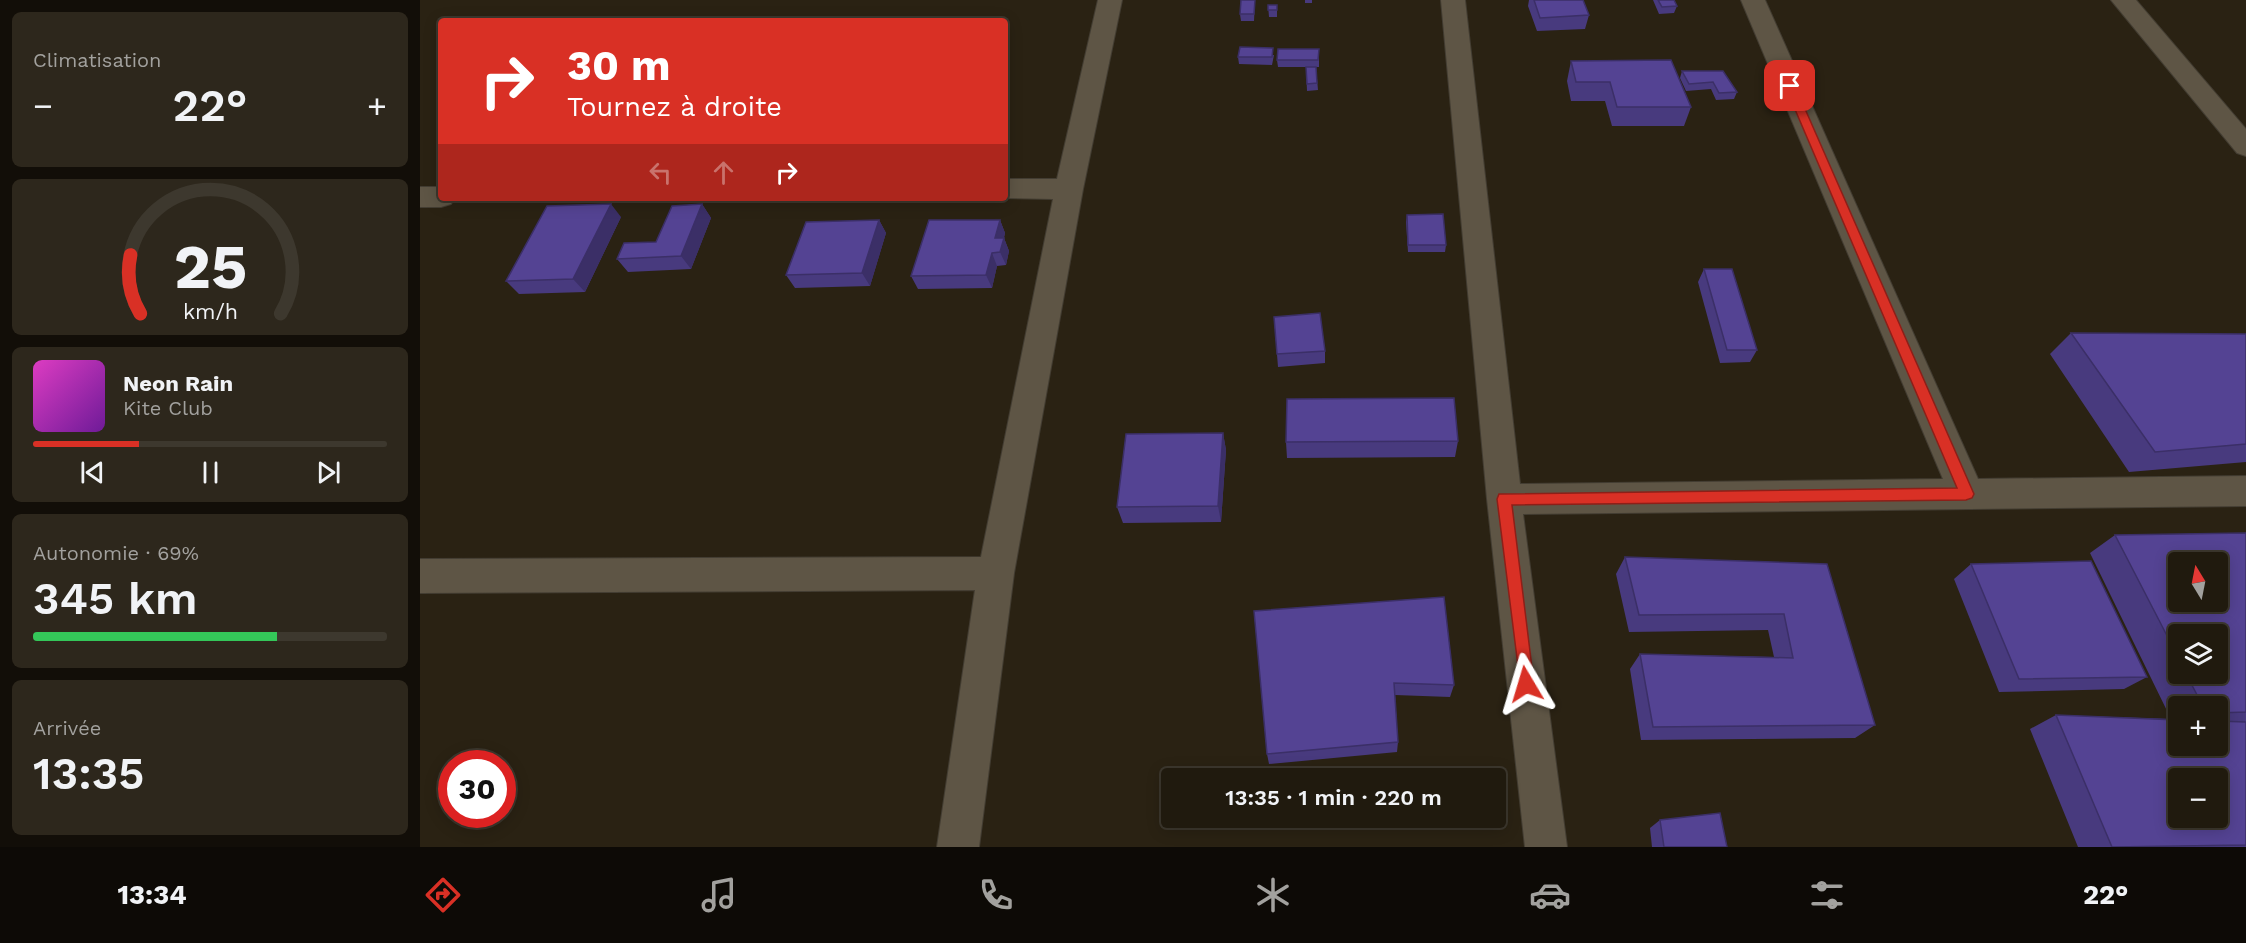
<!DOCTYPE html>
<html lang="fr">
<head>
<meta charset="utf-8">
<style>
  :root { --surface:#201a0e; --page:#2d271c; --text:#f1f3f6; --muted:#a2a19e; --line:#3d382e; --accent:#d93025 }
  body { margin:0; font-family:"Work Sans",sans-serif; background:var(--page); color:var(--text); height:100vh; display:flex; flex-direction:column; font-size:22px; white-space:nowrap }
  * { box-sizing:border-box; margin:0 }
  p { font-size:20px; color:var(--muted) }
  .icon { flex:none; width:33px; height:33px; fill:none; stroke:currentColor; stroke-width:2; stroke-linecap:round; stroke-linejoin:round }
  .map { position:relative; flex:1; overflow:hidden }
  .details { display:flex; flex-direction:column; gap:12px; padding:12px; background:#120e08; width:420px }
  .details>* { flex:none }
  .hud { position:absolute; left:18px; top:18px; width:570px; height:183px; border-radius:6px; box-shadow:0 3px 15px #0003,0 0 0 2px var(--line); background:#d93025; color:#fff; overflow:hidden }
  .needle { width:39px; rotate:350deg }
  .controls { position:absolute; left:1748px; top:552px; display:grid; gap:12px }
  .controls a { display:grid; place-items:center; width:60px; height:60px; border-radius:6px; background:var(--surface); box-shadow:0 3px 15px #0003,0 0 0 2px var(--line); font-size:30px }
  .speed { position:absolute; left:18px; top:750px; display:flex; gap:12px; font-size:30px; font-weight:700; text-align:center }
  .speed>* { display:grid; place-content:center; width:78px; height:78px; border-radius:50%; background:var(--surface); box-shadow:0 3px 15px #0003,0 0 0 2px var(--line); line-height:1 }
  .speed .limit { border:9px solid #d22; background:#fff; color:#111 }
  .pin { position:absolute; display:grid; place-items:center; width:51px; height:51px; color:#fff; margin:-26px; border-radius:12px; box-shadow:0 3px 9px #0006 }
  .me { position:absolute; width:66px; margin:-33px; rotate:353deg; stroke-linejoin:round; filter:drop-shadow(0 0 4px #0008) }
  .turn { display:flex; align-items:center; gap:21px; height:126px; padding:0 30px; font-size:27px }
  .turn .icon { width:78px; height:78px; stroke-width:2.5 }
  .turn b { display:block; font-size:42px; line-height:51px }
  .lanes { display:flex; align-items:center; height:57px; padding:0 30px; background:#0003; justify-content:center; gap:30px; direction:ltr }
  .lanes .off { opacity:.35 }
  .big { font-size:45px; font-weight:600; line-height:1.1 }
  .details .tile { flex:1; display:flex; flex-direction:column; justify-content:center; gap:9px; min-width:0; padding:0 21px; border-radius:9px; background:var(--page) }
  .details .dial { align-items:center; gap:0 }
  .dial svg { height:156px; overflow:visible; fill:none; stroke:var(--line); stroke-width:7; stroke-linecap:round; text-anchor:middle }
  .dial text { fill:var(--text); stroke:none }
  .song { display:flex; align-items:center; gap:18px }
  .cover { width:72px; height:72px; border-radius:9px; background:linear-gradient(135deg,hsl(310 70% 55%),hsl(280 70% 35%)) }
  .played { height:6px; border-radius:3px; background:linear-gradient(90deg,var(--accent) 30%,var(--line) 30%) }
  .keys { display:flex; justify-content:space-around; direction:ltr }
  .heat { display:flex; justify-content:space-between; align-items:center; font-size:33px; direction:ltr }
  .charge { height:9px; border-radius:4px; background:linear-gradient(90deg,#34c759 69%,var(--line) 0) }
  .trip { position:absolute; left:741px; top:768px; width:345px; height:60px; border-radius:6px; background:var(--surface); box-shadow:0 3px 15px #0003,0 0 0 2px var(--line); font-weight:600; line-height:60px; text-align:center }
  .tab-bar { display:flex; height:96px; justify-content:space-around; align-items:center; background:#0d0a06; color:var(--muted) }
  .tab-bar .icon { width:42px; height:42px }
  .tab-bar .on { color:var(--accent) }
  .tab-bar b { font-size:27px; color:var(--text) }
  main { display:flex; flex:1; min-height:0 }
  .map>svg:first-child { display:block }
  .lines { fill:none; stroke-linecap:round; stroke-linejoin:round }
  .minor-casing { stroke:#433d32; stroke-width:2 }
  .minor { fill:#5e5545; fill-rule:evenodd }
  .wall { fill:#483a7e; fill-rule:evenodd }
  .shaded-wall { fill:#3b2f67 }
  .building { fill:#544393; stroke:#3b2f67; stroke-width:1.5; fill-rule:evenodd }
  .route { fill:#d93025; stroke:#8d1f18; stroke-width:1.5 }
</style>
</head>
<body>
<main>
<section class="details">
<div class="tile"><p>Climatisation</p>
<div class="heat"><a>−</a><b class="big">22°</b><a>+</a></div>
</div>
<div class="tile dial"><svg viewBox="0 0 100 80">
<path d="M14 69A42 42 0 1 1 86 69"/>
<path d="M14 69A42 42 0 0 1 9 39" stroke="#d93025"/>
<text x="50" y="56" font-size="32" font-weight="700">25</text>
<text x="50" y="72" font-size="11">km/h</text>
</svg></div>
<div class="tile">
<div class="song"><i class="cover"></i><div><b>Neon Rain</b><p>Kite Club</p></div></div>
<div class="played"></div>
<div class="keys"><svg class="icon" aria-label="previous" viewBox="0 0 24 24"><path d="M18 5L8 12l10 7zM5 5v14"/></svg><svg class="icon" aria-label="pause" viewBox="0 0 24 24"><path d="M8 5v14M16 5v14"/></svg><svg class="icon" aria-label="next" viewBox="0 0 24 24"><path d="M6 5l10 7-10 7zM19 5v14"/></svg></div>
</div>
<div class="tile"><p>Autonomie · 69%</p><b class="big">345 km</b><div class="charge"></div></div>
<div class="tile"><p>Arrivée</p><b class="big">13:35</b></div>
</section>
<div class="map">
<svg width="1826" height="847" viewBox="0 0 1826 847">
  <rect width="100%" height="100%" fill="#2a2213"/>
  <g class="lines">
    <g class="minor-casing">
      <path id="minor" d="M678,0H702L663,189L594,573L559,847H517L555,590L0,593V559L561,557L633,199L583,198H585V179H637Z
        M1021,0H1045L1100,484L1523,479L1321,0H1345L1558,479L1826,476V506L1103,514L1147,847H1105L1067,499Z
        M1691,0H1716L1826,129V156L1817,153Z
        M0,187H21V198H34L31,204L21,207H0Z"/>
    </g>
    <use href="#minor" class="minor"/>
  </g>
  <path class="wall" d="M835,0L834,21H821L820,14Z
    M885,0H892V3H885Z
    M1109,0H1163L1169,15L1165,29L1117,31L1108,6Z
    M1233,0H1254L1257,6L1254,13L1239,14Z
    M848,5H857V17H849Z
    M899,49V67H896L898,90L887,91L886,67H858L857,60Z
    M854,55L852,65L819,64L818,57Z
    M1151,61L1271,107L1264,126H1192L1185,101H1151L1147,81Z
    M1262,71H1303L1317,92L1314,99L1296,100L1291,89L1266,91L1260,78Z
    M282,204L291,218L271,269L208,272L197,259L236,242Z
    M987,215L1026,245L1025,252H988L986,222Z
    M201,217L165,292L99,294L86,281Z
    M459,220L466,233L450,286L375,288L366,275Z
    M580,220L585,233L584,238L589,251L586,265L577,266L572,288L498,289L491,276Z
    M1284,269L1337,350L1330,362L1300,363L1278,282Z
    M854,317L905,351V363L858,367Z
    M1651,333L1826,334V462L1709,472L1630,354Z
    M803,433L806,450L801,522L703,523L697,507Z
    M1038,441L1035,457L867,458L866,442Z
    M1826,533V847H1658L1610,729L1636,715L1751,719L1670,553L1695,535ZM1758,634L1797,674H1758ZM1758,706H1797V746H1758Z
    M1205,557L1407,564L1455,725L1435,738L1221,740L1210,669L1220,654L1354,657L1348,630L1209,632L1196,574Z
    M1551,564L1727,677L1704,689L1579,692L1534,579Z
    M834,611L1034,685L1030,697L975,695L978,742L977,752L849,764L847,754Z
    M1240,820L1307,847H1232L1230,828Z"/>
  <path class="shaded-wall" d="M191,204L201,217L165,292L153,279Z
    M282,204L291,218L271,269L261,256Z
    M459,220L466,233L450,286L442,273Z
    M580,220L585,233L580,251L575,238Z
    M584,238L589,251L586,265L580,252Z
    M572,253L577,266L572,288L566,275Z
    M803,433L806,450L801,522L798,506Z"/>
  <path class="building" d="M821,0H835L834,14H820Z
    M1114,0H1163L1169,15L1120,18Z
    M1238,0H1254L1257,6L1242,7Z
    M848,5H857V10H848Z
    M820,47L853,48L852,57H818Z
    M858,49H899L898,60H857Z
    M1251,60L1271,107H1197L1190,82H1156L1151,61Z
    M886,67H896L897,83L887,84Z
    M1262,71H1303L1317,92L1299,93L1293,82L1269,84Z
    M191,204L153,279L86,281L127,206Z
    M282,204L261,256L197,259L204,243L236,242L252,206Z
    M1023,214L1026,245H988L987,215Z
    M459,220L442,273L366,275L386,222Z
    M509,220H580L575,238H584L580,252L572,253L566,275L491,276Z
    M1284,269H1312L1337,350H1307Z
    M900,313L905,351L857,354L854,317Z
    M1651,333L1826,334V444L1735,452Z
    M1034,398L1038,441L866,442L867,399Z
    M803,433L798,506L697,507L706,434Z
    M1826,533V712L1797,713V706H1783L1766,674H1797V634H1758V657L1695,535ZM1758,562H1797V602H1758Z
    M1205,557L1407,564L1455,725L1233,727L1220,654L1373,658L1364,614L1219,615Z
    M1671,561L1727,677L1599,679L1551,564Z
    M1024,597L1034,685L974,683L978,742L847,754L834,611Z
    M1636,715L1758,720V746H1797V721L1826,722V845L1692,847ZM1758,778H1797V818H1758Z
    M1300,813L1307,847H1244L1240,820Z"/>
  <path class="route" d="M1370,83L1375,86L1554,494L1552,498L1546,500L1092,505L1114,684L1112,690L1106,692L1101,690L1077,499L1079,494L1537,488L1365,86Z"/>
</svg>
<div class="controls">
<a><svg class="needle" viewBox="-14 -14 28 28"><path d="M0-13l5 13h-10z" fill="#e53935"/><path d="M0 13l5-13h-10z" fill="#a2a19e"/></svg></a>
<a><svg class="icon" aria-label="layers" viewBox="0 0 24 24"><path d="M12 4l9 5-9 5-9-5zM3 14l9 5 9-5"/></svg></a>
<a>+</a>
<a>−</a>
</div>
<div class="speed"><div class="limit">30</div></div>
<div class="pin" style="left:1370px;top:86px;background:#d93025"><svg class="icon" aria-label="arrive" viewBox="0 0 24 24"><path d="M6 21V4h12l-3 4 3 4H6"/></svg></div>
<svg class="me" style="left:1106px;top:684px" viewBox="-20 -20 40 40"><path d="M0-17L14 15 0 8-14 15z" fill="#d93025" stroke="#fff" stroke-width="4"/></svg>
<div class="trip">13:35 · 1 min · 220 m</div>
<div class="hud">
<div class="turn"><svg class="icon" aria-label="right" viewBox="0 0 24 24"><path d="M7 20v-9h11M14 6l5 5-5 5"/></svg><div><b>30 m</b>Tournez à droite</div></div>
<div class="lanes"><svg class="icon off" aria-label="left" viewBox="0 0 24 24"><path d="M17 20v-9H6M10 6l-5 5 5 5"/></svg><svg class="icon off" aria-label="ahead" viewBox="0 0 24 24"><path d="M12 20V5M6 11l6-6 6 6"/></svg><svg class="icon" aria-label="right" viewBox="0 0 24 24"><path d="M7 20v-9h11M14 6l5 5-5 5"/></svg></div>
</div>
</div>
</main>
<nav class="tab-bar">
<b>13:34</b>
<svg class="icon on" aria-label="directions" viewBox="0 0 24 24"><path d="M12 3l9 9-9 9-9-9zM9 14v-3h6M13 9l2 2-2 2"/></svg>
<svg class="icon" aria-label="music" viewBox="0 0 24 24"><path d="M9 18V5l10-2v13"/><circle cx="6" cy="18" r="3"/><circle cx="16" cy="16" r="3"/></svg>
<svg class="icon" aria-label="phone" viewBox="0 0 24 24"><path d="M5 4h4l2 5-3 2q2 4 5 5l2-3 5 2v4C11 20 4 13 5 4z"/></svg>
<svg class="icon" aria-label="climate" viewBox="0 0 24 24"><path d="M12 3v18M4 7l16 10M4 17L20 7"/></svg>
<svg class="icon" aria-label="car" viewBox="0 0 24 24"><path d="M5 17H2v-5l4-1 3-4h7l3 4 3 1v5h-3M9 17h6M6 11h13"/><circle cx="7" cy="17" r="2"/><circle cx="17" cy="17" r="2"/></svg>
<svg class="icon" aria-label="filters" viewBox="0 0 24 24"><path d="M4 7h16M4 17h16"/><circle cx="9" cy="7" r="2"/><circle cx="15" cy="17" r="2"/></svg>
<b>22°</b>
</nav>
</body>
</html>
